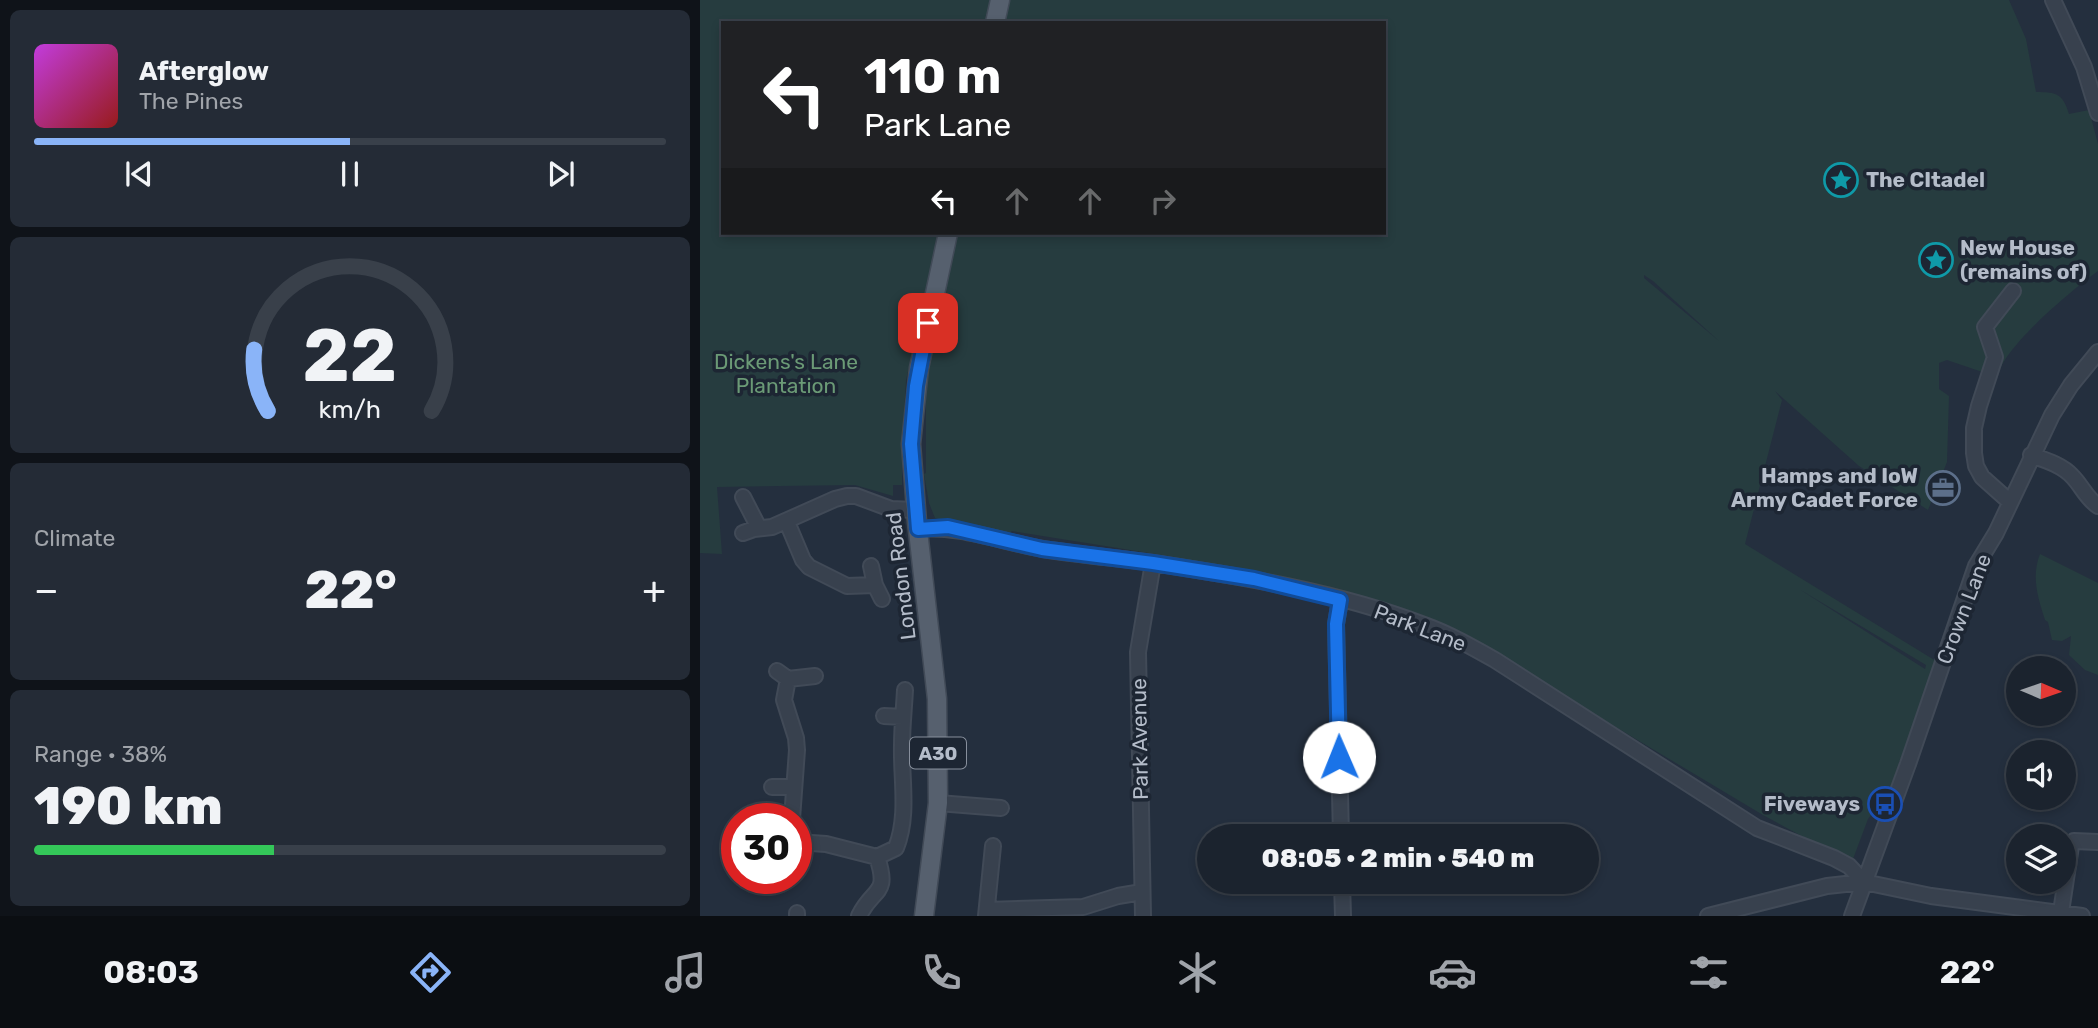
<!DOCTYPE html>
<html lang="en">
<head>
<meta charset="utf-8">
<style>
  :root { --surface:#1b232e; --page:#242b36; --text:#f1f3f6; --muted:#a0a4aa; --line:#39404a; --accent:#8ab4f8 }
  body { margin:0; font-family:Rubik,sans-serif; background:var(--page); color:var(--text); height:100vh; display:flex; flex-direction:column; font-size:26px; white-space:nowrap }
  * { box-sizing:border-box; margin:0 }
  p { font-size:23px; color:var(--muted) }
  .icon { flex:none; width:38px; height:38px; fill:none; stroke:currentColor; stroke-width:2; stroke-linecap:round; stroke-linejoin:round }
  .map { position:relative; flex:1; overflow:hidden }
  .sheet { display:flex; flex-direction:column; gap:10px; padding:10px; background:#0f1319; width:700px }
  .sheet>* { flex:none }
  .guide { position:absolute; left:21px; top:21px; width:665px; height:214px; border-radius:0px; box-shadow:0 4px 10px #0003,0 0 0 2px var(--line); background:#202124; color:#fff; overflow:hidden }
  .needle { width:46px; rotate:92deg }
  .controls { position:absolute; left:1306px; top:656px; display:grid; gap:14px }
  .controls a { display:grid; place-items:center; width:70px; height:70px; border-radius:50%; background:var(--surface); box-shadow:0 4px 10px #0003,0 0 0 2px var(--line); font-size:35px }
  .speed { position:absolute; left:21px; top:803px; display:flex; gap:14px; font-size:35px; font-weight:700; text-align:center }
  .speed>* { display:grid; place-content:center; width:91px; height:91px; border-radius:50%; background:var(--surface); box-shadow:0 4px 10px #0003,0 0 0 2px var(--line); line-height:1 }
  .speed .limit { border:10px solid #d22; background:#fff; color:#111 }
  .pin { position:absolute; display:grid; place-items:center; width:60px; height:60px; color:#fff; margin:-30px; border-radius:14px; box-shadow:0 4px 10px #0006 }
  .me { position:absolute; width:77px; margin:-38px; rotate:359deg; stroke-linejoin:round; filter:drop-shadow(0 0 5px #0008) }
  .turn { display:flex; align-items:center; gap:24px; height:147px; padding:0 28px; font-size:32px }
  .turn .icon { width:91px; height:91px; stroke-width:2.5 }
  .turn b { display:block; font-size:49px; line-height:60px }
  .lanes { display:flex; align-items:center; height:66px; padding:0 28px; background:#0003; justify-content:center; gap:35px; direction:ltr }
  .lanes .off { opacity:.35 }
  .big { font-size:52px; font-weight:800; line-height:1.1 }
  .sheet .widget { flex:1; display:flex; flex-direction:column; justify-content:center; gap:10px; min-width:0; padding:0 24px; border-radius:10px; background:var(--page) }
  .sheet .dial { align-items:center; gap:0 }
  .dial svg { height:182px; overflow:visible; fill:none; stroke:var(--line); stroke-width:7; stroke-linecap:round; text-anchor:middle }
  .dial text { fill:var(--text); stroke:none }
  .song { display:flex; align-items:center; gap:21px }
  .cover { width:84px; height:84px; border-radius:10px; background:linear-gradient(135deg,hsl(290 70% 55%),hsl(0 70% 35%)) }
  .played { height:7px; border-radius:4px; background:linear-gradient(90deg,var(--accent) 50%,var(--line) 50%) }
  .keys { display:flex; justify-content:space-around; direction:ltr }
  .heat { display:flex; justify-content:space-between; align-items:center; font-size:38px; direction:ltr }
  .charge { height:10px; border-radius:5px; background:linear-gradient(90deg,#34c759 38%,var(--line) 0) }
  .trip { position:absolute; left:497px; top:824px; width:402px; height:70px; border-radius:35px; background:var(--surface); box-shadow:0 4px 10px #0003,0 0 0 2px var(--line); font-weight:800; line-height:70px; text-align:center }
  .tabs { display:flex; height:112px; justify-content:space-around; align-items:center; background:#0b0e12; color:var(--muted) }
  .tabs .icon { width:49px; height:49px }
  .tabs .active { color:var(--accent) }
  .tabs b { font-size:32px; color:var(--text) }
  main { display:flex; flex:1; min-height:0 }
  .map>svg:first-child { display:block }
  .green { fill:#263c3f; fill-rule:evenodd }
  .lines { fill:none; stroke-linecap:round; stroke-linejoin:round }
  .minor-casing { stroke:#414a57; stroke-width:18 }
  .major-casing { stroke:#414a57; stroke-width:21 }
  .minor { stroke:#38414e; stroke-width:14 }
  .major { stroke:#56606e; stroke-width:18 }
  .route-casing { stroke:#114b97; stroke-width:18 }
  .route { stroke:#1a73e8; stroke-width:12 }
  .labels { text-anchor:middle; stroke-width:7; stroke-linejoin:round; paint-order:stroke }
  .shield { fill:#1d2633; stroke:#878f9c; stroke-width:2 }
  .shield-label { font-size:19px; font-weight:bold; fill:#b4bcc9 }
  .poi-label { font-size:21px; font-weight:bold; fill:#b4bcc9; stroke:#1d2633; text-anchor:start }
  .park-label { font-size:21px; fill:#6b9a76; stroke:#1d2633 }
  .street-label { font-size:21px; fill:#b4bcc9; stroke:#1d2633 }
</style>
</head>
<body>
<main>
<section class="sheet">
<div class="widget">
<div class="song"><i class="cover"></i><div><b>Afterglow</b><p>The Pines</p></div></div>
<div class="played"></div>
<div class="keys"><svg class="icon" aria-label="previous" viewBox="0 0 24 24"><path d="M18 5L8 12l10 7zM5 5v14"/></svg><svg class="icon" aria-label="pause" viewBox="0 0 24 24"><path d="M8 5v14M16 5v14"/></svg><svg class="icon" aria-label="next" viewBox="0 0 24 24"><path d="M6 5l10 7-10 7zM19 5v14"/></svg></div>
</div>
<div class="widget dial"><svg viewBox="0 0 100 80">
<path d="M14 69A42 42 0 1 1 86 69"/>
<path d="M14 69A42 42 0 0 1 8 42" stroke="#8ab4f8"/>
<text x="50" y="56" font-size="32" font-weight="700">22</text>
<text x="50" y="72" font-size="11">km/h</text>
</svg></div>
<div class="widget"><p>Climate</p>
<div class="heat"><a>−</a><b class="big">22°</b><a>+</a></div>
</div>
<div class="widget"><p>Range · 38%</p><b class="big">190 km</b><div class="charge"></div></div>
</section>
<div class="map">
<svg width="1398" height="916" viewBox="0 0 1398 916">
  <rect width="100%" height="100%" fill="#242f3e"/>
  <path class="green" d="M0,0H1309L1326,39L1336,92C1357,92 1363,94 1369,114L1389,110L1398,144V271C1372,290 1304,346 1297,377L1247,360L1239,363V389L1249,396L1247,462L1228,510L1159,466L1075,391L1082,400L1045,544L1236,661L1189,792L1168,819L1153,859L1135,854L1063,815L812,665L628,593L474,557L312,531L306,536L235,518L229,503L224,474L226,473V391L237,305L225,299L206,380L202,450V485H193V496L155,485L17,487L22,554L0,553ZM23,23H684V233H23ZM944,275L953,281L1019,341L944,278ZM1099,589L1226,665L1225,669Z
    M1340,554L1398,583V675L1385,670L1369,655L1371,636L1362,641L1352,640L1348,622L1345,620C1338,598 1331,577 1340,554Z"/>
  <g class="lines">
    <g class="minor-casing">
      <path id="minor" d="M1353,0L1384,67L1398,113
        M1331,455C1345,460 1362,465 1372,476C1382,486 1386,498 1398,506
        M43,497L59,528
        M1310,502L1282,477L1276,466L1274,453V428L1279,406L1295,357L1285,327L1313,291
        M87,522L103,560L109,567L147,586L175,585
        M218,529C260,525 301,542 343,549C380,555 417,558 454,563C544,577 638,592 724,625C749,634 772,647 795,660L1057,828L1134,858L1149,866L1164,882
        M43,533L54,529L72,527L135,499L147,496H156L191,509L215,510
        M171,566L175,585L182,599
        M640,600L636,624L641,836
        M77,671L88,679L115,676
        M88,679L84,700L96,738L97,750L92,819
        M184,716L203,717
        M72,787H93
        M238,803L301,808
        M96,842L126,844L177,857L196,848C209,815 201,779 202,745C202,727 204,709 205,690
        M642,882L643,916
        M287,910L383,907L418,896L442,892
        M1361,912L1371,846L1374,841L1398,842
        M97,913V916
        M159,916C173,887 190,896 177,857
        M286,916L293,846
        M443,916L438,652L453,563
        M1008,916L1127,886L1164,882L1231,896L1382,916
        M1152,916L1208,764L1276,566L1296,533L1352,415L1371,385L1398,352"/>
    </g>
    <g class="major-casing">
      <path id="major" d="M295,23L300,0
        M224,916L238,803L237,699L217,522L211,444L219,368L248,233"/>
    </g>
    <use href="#minor" class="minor"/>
    <use href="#major" class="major"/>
  </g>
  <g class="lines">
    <g class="route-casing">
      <path id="route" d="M228,323L216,386L211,444L218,529L248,527L342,549L453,563L554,579L640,600L636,624L639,757"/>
    </g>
    <use href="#route" class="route"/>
  </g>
  <defs>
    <g id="sight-ring" transform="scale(1.75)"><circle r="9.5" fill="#1d2633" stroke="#0f9aa8" stroke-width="1.5"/><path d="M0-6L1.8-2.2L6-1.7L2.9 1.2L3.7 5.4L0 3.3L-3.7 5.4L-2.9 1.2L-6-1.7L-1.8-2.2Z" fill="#0f9aa8"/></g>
    <g id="office-ring" transform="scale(1.75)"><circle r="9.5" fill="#1d2633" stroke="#5c6f8a" stroke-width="1.5"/><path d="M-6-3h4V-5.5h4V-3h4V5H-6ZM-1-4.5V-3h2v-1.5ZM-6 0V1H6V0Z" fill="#5c6f8a"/></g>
    <g id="bus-ring" transform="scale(1.75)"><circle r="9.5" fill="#1d2633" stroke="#1a4fb4" stroke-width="1.5"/><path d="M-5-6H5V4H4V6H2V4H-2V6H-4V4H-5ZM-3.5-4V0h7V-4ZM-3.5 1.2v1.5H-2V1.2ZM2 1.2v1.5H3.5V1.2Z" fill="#1a4fb4"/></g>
  </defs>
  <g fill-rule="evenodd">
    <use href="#sight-ring" x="1141" y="180"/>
    <use href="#sight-ring" x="1236" y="260"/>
    <use href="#office-ring" x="1243" y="488"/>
    <use href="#bus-ring" x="1185" y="804"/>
  </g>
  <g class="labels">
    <rect class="shield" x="210" y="737.5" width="56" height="31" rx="5"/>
    <g class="shield-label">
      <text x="238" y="760">A30</text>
    </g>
    <g class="poi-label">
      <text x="1166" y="187">The CItadel</text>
      <text x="1260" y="255">New House<tspan x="1260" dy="24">(remains of)</tspan></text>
      <text x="1218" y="483" text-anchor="end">Hamps and IoW<tspan x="1218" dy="24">Army Cadet Force</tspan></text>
      <text x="1160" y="811" text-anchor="end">Fiveways</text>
    </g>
    <g class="park-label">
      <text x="86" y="369">Dickens's Lane<tspan x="86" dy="24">Plantation</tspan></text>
    </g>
    <g class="street-label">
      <text transform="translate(201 576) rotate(-97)" y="7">London Road</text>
      <text transform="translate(1264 609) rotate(-69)" y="7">Crown Lane</text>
      <text transform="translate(720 628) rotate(21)" y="7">Park Lane</text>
      <text transform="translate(440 739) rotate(-91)" y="7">Park Avenue</text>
    </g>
  </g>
</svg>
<div class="controls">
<a><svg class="needle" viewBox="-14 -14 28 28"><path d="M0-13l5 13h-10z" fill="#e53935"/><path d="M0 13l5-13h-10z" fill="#a0a4aa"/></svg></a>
<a><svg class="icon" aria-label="sound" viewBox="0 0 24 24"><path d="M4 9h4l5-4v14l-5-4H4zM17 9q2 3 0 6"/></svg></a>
<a><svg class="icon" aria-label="layers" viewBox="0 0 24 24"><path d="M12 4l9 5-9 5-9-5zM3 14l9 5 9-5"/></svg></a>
</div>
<div class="speed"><div class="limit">30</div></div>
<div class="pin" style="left:228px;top:323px;background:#d93025"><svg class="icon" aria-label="arrive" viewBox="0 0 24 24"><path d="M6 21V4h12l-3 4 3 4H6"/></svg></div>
<svg class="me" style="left:639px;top:757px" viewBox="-20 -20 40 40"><circle r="19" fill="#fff"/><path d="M0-13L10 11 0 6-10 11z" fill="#1a73e8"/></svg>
<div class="trip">08:05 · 2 min · 540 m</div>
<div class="guide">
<div class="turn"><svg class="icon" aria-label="left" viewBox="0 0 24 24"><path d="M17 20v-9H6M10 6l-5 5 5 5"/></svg><div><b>110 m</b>Park Lane</div></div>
<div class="lanes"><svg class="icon" aria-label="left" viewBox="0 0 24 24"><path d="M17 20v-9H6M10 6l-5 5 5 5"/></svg><svg class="icon off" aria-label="ahead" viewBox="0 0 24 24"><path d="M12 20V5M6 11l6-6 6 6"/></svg><svg class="icon off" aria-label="ahead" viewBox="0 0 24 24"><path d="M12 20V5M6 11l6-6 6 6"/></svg><svg class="icon off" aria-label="right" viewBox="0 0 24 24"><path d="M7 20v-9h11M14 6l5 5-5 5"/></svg></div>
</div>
</div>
</main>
<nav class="tabs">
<b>08:03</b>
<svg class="icon active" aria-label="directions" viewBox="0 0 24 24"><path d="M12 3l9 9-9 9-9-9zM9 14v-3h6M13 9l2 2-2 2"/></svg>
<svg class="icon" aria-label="music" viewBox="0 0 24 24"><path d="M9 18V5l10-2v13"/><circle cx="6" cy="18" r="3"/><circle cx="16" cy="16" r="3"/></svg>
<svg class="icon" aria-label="phone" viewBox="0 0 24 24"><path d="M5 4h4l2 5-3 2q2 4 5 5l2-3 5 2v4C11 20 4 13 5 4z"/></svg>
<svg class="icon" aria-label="climate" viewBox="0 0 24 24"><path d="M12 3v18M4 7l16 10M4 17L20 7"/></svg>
<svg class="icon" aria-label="car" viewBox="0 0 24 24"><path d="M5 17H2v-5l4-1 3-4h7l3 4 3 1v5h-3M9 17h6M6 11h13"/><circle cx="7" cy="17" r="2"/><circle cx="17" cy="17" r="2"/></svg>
<svg class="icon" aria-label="filters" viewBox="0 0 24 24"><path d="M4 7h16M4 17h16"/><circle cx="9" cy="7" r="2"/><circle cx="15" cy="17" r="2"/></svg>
<b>22°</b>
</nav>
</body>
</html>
